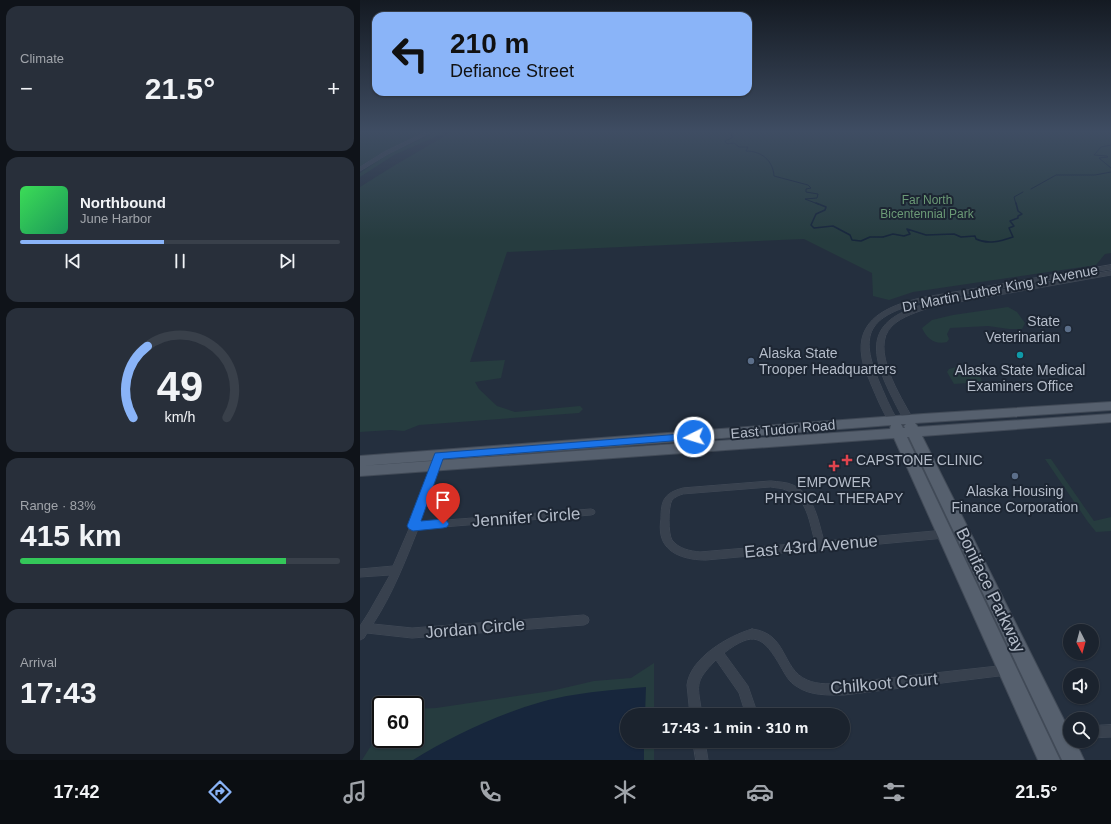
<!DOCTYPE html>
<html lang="en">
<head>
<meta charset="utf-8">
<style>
  :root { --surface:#1b232e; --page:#282f3a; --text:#f1f3f6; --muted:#a0a4aa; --line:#39404a; --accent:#8ab4f8 }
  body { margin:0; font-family:Arial,sans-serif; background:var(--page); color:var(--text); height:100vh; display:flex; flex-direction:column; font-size:15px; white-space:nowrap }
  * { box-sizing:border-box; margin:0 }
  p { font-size:13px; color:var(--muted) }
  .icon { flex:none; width:22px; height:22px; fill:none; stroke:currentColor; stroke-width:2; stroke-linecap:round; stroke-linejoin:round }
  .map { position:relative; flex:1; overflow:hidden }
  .details { display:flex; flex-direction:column; gap:6px; padding:6px; background:#0f1319; width:360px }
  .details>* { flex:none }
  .banner { position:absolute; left:12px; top:12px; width:380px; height:84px; border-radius:12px; box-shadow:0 1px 3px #0004,0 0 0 1px var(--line); background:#8ab4f8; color:#111; overflow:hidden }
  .needle { width:26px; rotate:174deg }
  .buttons { position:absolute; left:703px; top:624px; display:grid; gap:8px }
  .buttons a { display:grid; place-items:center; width:36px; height:36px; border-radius:50%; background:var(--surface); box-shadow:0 1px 3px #0004,0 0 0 1px var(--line); font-size:20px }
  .speed { position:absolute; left:12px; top:696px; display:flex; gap:8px; font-size:20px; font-weight:700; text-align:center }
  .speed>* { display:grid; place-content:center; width:52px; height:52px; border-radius:50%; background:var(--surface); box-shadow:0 1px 3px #0004,0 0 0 1px var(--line); line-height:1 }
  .speed .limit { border:2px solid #111; border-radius:6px; background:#fff; color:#111 }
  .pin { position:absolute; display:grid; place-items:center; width:34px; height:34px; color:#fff; margin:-41px -17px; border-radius:50% 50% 50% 0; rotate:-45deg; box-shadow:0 0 4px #0007 }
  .pin .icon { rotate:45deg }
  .me { position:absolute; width:44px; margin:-22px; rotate:265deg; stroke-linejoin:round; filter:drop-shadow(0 0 3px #0008) }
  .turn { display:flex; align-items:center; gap:14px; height:84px; padding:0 12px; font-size:18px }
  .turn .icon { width:52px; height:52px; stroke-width:2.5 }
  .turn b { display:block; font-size:28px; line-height:34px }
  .big { font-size:30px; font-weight:700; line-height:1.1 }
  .details .tile { flex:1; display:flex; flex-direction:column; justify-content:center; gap:6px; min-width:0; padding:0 14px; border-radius:12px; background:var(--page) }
  .details .dial { align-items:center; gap:0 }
  .dial svg { height:104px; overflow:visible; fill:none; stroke:var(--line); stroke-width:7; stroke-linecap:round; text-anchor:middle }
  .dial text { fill:var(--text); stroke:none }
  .song { display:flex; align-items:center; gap:12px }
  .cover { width:48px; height:48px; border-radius:6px; background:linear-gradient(135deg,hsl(130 70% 55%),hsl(150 70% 35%)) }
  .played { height:4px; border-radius:2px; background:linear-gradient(90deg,var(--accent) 45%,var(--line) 45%) }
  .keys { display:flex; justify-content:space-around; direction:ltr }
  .heat { display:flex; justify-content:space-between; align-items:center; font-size:22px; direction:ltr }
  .charge { height:6px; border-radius:3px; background:linear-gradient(90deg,#34c759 83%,var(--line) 0) }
  .trip { position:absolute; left:260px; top:708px; width:230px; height:40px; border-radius:20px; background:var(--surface); box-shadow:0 1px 3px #0004,0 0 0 1px var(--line); font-weight:700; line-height:40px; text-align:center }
  .menu { display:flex; height:64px; justify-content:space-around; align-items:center; background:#0b0e12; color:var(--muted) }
  .menu .icon { width:28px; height:28px }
  .menu .on { color:var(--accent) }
  .menu b { font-size:18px; color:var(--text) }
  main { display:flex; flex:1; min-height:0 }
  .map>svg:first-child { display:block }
  .green { fill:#263c3f }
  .water { fill:#17263c }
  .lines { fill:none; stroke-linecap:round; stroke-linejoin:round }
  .stream-far1 { stroke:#17263c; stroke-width:1 }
  .stream { stroke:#17263c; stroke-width:1.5 }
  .minor-casing { stroke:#414a57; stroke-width:1 }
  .tertiary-casing { stroke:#414a57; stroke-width:1 }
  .primary-casing { stroke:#414a57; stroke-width:2 }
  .minor { fill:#38414e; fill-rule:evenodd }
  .tertiary { fill:#38414e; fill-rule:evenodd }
  .primary { fill:#56606e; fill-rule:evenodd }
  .route { fill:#1a73e8; stroke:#114b97 }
  .service-dot { fill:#5c6f8a; stroke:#1d2633; stroke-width:1.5 }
  .culture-dot { fill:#0f9aa8; stroke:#1d2633; stroke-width:1.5 }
  .health-dot { fill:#e0444e; stroke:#1d2633; stroke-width:1.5 }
  .labels { text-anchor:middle; stroke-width:4; stroke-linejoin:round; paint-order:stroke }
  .far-park-label { font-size:12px; fill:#6b9a76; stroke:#1d2633 }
  .street-label { font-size:14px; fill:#b4bcc9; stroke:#1d2633 }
  .poi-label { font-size:14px; fill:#b4bcc9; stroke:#1d2633 }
  .near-street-label { font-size:17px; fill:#b4bcc9; stroke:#1d2633 }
</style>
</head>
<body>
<main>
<section class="details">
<div class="tile"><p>Climate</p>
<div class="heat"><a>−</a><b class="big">21.5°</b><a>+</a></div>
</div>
<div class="tile">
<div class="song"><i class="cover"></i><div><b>Northbound</b><p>June Harbor</p></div></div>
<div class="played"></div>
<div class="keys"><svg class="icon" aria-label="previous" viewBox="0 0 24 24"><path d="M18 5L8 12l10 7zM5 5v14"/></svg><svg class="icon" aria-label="pause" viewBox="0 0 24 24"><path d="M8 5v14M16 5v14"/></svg><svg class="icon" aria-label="next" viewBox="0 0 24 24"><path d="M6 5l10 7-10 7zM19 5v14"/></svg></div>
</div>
<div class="tile dial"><svg viewBox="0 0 100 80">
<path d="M14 69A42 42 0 1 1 86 69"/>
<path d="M14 69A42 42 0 0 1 25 14" stroke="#8ab4f8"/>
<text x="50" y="56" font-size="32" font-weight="700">49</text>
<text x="50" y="72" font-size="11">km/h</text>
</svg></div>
<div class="tile"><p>Range · 83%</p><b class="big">415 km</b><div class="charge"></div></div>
<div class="tile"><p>Arrival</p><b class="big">17:43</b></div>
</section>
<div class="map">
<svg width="751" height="760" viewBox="0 0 751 760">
  <rect width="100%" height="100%" fill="#242f3e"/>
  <path class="green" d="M0,132H64L18,155L0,167Z
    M74,132H86L34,155L0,177V173C12,165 24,156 37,150C50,144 62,139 74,132Z
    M92,132H751V253L745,254L736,265L553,292L529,300L513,296L512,273L444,239L147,252L110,362L145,360L141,378L115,382L119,389L137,406L155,412L220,406L223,409L219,413L59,425L44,431L31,430L0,432V187L35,165Z
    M648,307L657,312L665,323L662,329H649L628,326L590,328L587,334L589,339L587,342C575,345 567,339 562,328L572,320L593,315Z
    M600,366L621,378L622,382L594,384L587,372L589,369Z
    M685,459H691L734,521L751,517V531L736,532L728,522Z
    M294,663V715H267V741H294V760H2L21,730V739H55V709L76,708L191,691L234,681L271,678Z"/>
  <path class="water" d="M286,687L285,715H267V741H284V760H53C98,732 161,703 213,695C237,691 262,689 286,687Z"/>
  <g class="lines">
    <path class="stream-far1" d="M371,132L372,138L365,141L367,144L374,143L379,147H388L386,151C401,151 413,160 414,176L448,185L451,188L446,189V192L458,194L457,198L445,199L458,204
      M751,145L741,147L734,155L747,156L748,157L739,158L751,168
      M671,189L696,175H735L751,172
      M656,204L654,197L663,192"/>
    <path class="stream" d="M456,203L466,207L465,210L456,214L451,225L454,228L473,226L490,235L492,240L501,241L510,237H523L533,234L544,236L550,234L547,229L566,235L594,234L601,237L615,236L616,239C628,245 641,241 653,237L649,228L654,226L650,221L658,218V216L662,214L658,211L656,203"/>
    <g class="minor-casing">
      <path id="minor" d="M77,459L80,460L81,462L60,522L231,509L234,510L235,512L234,514L231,515L58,529C45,562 32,595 13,624L52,628L224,615L228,617L229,620L228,623L224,625L52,638L7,633L4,638L0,640V626L9,612L30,575L0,577V569L33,566L49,529L48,526L51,523L73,462L74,460Z
        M411,481C418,482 427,482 433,485C455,495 458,521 464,541L585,530L588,531L590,534L588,537L585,538L346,560C328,560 305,555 301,535C300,530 300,524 301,519C301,500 304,493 323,488ZM411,487C416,488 422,488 426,490C447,496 450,525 455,542L340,552C330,551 319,549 312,540C308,534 308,507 312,500C315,497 319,495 323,494Z
        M392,629C428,633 421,669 447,680C458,685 472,684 484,683L647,665L651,666L653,670L651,674L647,675L484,695C468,695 450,696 436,686C429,682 425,674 421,667C403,636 394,630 364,653L388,686L398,715H386L379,693L356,660C333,683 338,685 342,715H330L327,685C330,658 368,636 392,629Z
        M751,725V737L732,738V726Z
        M333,741H345L348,760H336Z"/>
    </g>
    <g class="tertiary-casing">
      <path id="tertiary" d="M66,132H72L28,154L0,171V167L24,152Z
        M751,265V269L561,302C514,316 497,329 518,379C524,393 530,408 538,421L536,423H530C522,411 517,398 511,384C508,376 503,367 502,358C495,319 528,306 560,298Z
        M751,271V275L571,307C558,312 542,316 532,326C509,348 541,397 553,419L551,421H545C539,412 534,401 529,391C505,341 514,317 569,303Z"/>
    </g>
    <g class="primary-casing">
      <path id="primary" d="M751,402V410L555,423L558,427L751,414V422L562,436L710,732V741H715L724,760H702L549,437H547L700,760H678L534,438L0,476V466L530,429L531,425L0,466V456L563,414ZM541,424H546L544,426L545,428H543Z"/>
    </g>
    <use href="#minor" class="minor"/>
    <use href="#tertiary" class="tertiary"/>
    <use href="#primary" class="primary"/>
  </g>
  <linearGradient id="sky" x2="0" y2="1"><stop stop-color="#141a22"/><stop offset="0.55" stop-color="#3f4d63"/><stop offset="1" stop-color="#3f4d63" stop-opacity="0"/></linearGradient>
  <rect width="751" height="239" fill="url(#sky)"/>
  <path class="route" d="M334,433L339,437L337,439L83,459L61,521L83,519L87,521L89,524L87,527L83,528L53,531L49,529L47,526L75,453Z"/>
  <g class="service-dot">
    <circle cx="708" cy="329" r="4"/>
    <circle cx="391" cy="361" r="4"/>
    <circle cx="655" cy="476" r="4"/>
  </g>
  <circle class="culture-dot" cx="660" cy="355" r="4"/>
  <g class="health-dot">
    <path d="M485 454h4v4h4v4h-4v4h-4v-4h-4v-4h4z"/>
    <path d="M472 460h4v4h4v4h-4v4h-4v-4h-4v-4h4z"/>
  </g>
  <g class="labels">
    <g class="far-park-label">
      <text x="567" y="204">Far North<tspan x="567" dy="14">Bicentennial Park</tspan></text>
    </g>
    <g class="street-label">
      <text transform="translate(640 288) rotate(-11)" y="5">Dr Martin Luther King Jr Avenue</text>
      <text transform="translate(423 429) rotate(-5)" y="5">East Tudor Road</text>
    </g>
    <g class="poi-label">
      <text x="700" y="326" text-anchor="end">State<tspan x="700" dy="16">Veterinarian</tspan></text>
      <text x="399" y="358" text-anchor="start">Alaska State<tspan x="399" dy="16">Trooper Headquarters</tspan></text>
      <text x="660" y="375">Alaska State Medical<tspan x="660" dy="16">Examiners Office</tspan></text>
      <text x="496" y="465" text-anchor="start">CAPSTONE CLINIC</text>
      <text x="474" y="487">EMPOWER<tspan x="474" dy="16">PHYSICAL THERAPY</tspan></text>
      <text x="655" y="496">Alaska Housing<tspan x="655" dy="16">Finance Corporation</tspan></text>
    </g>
    <g class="near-street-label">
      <text transform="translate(166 517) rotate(-4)" y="6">Jennifer Circle</text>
      <text transform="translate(451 546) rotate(-5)" y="6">East 43rd Avenue</text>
      <text transform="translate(631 590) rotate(64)" y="6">Boniface Parkway</text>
      <text transform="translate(115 628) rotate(-5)" y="6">Jordan Circle</text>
      <text transform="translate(524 683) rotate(-5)" y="6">Chilkoot Court</text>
    </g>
  </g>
</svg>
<div class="buttons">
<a><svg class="needle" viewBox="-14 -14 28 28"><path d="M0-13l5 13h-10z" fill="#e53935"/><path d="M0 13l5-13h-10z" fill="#a0a4aa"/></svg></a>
<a><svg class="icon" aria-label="sound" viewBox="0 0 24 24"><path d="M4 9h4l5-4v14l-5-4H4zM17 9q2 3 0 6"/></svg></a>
<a><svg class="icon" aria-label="search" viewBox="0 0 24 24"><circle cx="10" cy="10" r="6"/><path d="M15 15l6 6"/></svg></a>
</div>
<div class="speed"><div class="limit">60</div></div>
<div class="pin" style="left:83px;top:524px;background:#d93025"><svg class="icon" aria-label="arrive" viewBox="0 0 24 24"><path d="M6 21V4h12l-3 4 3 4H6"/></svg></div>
<svg class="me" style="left:334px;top:437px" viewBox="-20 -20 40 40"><circle r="17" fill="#1a73e8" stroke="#fff" stroke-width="3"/><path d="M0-11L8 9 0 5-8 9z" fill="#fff"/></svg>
<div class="trip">17:43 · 1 min · 310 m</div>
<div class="banner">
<div class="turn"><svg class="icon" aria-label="left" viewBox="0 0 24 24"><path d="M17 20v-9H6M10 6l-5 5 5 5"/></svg><div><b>210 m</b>Defiance Street</div></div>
</div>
</div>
</main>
<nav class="menu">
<b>17:42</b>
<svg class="icon on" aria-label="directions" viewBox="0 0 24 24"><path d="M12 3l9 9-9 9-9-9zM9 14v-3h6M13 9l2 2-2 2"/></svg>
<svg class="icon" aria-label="music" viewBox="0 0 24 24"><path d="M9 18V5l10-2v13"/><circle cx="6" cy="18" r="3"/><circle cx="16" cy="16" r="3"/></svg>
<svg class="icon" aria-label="phone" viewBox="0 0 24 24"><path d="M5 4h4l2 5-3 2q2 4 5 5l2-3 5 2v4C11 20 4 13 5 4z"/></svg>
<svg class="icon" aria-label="climate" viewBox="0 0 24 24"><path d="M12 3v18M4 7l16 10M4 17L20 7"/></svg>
<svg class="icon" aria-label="car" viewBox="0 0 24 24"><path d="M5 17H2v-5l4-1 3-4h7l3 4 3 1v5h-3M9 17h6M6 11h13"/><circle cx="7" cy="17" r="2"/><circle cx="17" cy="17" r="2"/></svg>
<svg class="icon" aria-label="filters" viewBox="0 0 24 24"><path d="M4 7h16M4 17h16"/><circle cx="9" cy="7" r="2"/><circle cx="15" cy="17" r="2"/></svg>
<b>21.5°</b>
</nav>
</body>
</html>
